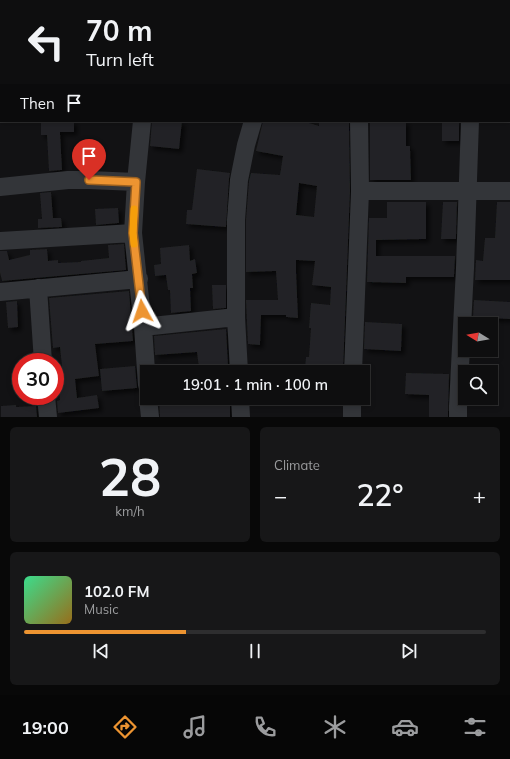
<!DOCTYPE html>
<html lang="en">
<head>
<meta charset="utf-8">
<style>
  :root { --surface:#0e0e0f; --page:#171718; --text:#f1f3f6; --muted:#9b9c9e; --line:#2e2e2f; --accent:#ed9431 }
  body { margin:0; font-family:Mulish,sans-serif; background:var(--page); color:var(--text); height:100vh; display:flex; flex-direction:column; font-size:15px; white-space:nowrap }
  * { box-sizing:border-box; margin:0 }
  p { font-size:13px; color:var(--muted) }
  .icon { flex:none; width:22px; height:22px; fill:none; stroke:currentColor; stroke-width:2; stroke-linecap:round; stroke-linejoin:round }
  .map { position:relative; height:417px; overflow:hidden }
  .details { display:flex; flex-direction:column; gap:10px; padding:10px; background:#080808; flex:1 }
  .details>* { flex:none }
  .hud { position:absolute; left:0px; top:0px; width:510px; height:122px; box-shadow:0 2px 6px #0003,0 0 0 1px var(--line); background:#0e0e0f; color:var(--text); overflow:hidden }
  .needle { width:26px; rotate:281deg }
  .fabs { position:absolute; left:458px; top:317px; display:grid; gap:8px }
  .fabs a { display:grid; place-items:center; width:40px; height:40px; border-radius:0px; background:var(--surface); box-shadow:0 2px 6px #0003,0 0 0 1px var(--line); font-size:20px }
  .speed { position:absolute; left:12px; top:353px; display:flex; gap:8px; font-size:20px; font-weight:700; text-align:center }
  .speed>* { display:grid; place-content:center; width:52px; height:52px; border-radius:50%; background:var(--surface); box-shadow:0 2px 6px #0003,0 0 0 1px var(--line); line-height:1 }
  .speed .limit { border:6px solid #d22; background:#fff; color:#111 }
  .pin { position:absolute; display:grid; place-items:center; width:34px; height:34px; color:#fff; margin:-41px -17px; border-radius:50% 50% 50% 0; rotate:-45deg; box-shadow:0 0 4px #0007 }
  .pin .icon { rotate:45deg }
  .me { position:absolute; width:44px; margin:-22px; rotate:355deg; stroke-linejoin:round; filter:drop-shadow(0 0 3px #0008) }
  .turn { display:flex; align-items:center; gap:14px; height:84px; padding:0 20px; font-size:18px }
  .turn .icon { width:52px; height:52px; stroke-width:2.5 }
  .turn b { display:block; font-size:28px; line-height:34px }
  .then { display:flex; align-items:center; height:38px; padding:0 20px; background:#0003; gap:8px; font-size:15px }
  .big { font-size:30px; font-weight:600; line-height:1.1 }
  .details .widget { flex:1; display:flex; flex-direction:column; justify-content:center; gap:6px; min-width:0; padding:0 14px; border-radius:6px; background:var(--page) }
  .details .dial { align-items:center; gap:0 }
  .dial b { font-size:52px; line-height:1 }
  .song { display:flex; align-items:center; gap:12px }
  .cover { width:48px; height:48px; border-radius:6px; background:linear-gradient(135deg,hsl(150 70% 55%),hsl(40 70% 35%)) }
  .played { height:4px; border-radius:2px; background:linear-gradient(90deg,var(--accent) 35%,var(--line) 35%) }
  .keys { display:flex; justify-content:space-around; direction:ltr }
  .heat { display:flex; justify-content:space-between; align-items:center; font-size:22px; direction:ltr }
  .details .tiles { flex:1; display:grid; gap:10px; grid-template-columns:1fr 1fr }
  .widget:last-child { grid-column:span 2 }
  .trip { position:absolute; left:140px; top:365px; width:230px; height:40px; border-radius:0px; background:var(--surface); box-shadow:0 2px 6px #0003,0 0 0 1px var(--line); font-weight:600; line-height:40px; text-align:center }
  .tab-bar { display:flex; height:64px; justify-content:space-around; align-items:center; background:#060606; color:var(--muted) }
  .tab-bar .icon { width:28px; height:28px }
  .tab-bar .current { color:var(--accent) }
  .tab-bar b { font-size:18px; color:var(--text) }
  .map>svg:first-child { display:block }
  .building { fill:#222325; fill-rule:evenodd; filter:url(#shadow) }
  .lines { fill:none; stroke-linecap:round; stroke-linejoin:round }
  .minor { stroke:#333539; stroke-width:18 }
  .route-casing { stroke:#9a6020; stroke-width:10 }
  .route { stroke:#ed9431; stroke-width:7 }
  .slow { stroke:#f59e0b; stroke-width:7 }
</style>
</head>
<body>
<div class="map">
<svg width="510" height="417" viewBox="0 0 510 417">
  <defs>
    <filter id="shadow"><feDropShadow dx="3.5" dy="3.5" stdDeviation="2" flood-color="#0009"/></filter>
  </defs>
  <rect width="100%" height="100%" fill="#121214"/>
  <path class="building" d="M41,121H74V132H60L62,170L49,171L47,135H41Z
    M152,121H182L179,149L150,146Z
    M263,121H302L319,126V121H349L350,191L343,372H309L310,369L305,368L306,357H309L311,328H309L311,303L330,305L331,287L312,285L315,261L296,260V271L298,318L286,317V315H261L260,345L248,344L246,300H278L276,271L246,272V220L249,181L251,173L280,175L283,156L256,151ZM299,183L317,186L314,217L296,215Z
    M370,121H406V146H410L411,180H370Z
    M442,121H459V141H442Z
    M197,169L230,173L229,179L226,227L186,224L187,210H192Z
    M51,192L53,218H61L62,227L38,228V219H42L40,193Z
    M387,202H426V239L376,240V256H455L454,277H406V283L367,282L369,218H387Z
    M443,202H457L456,239H441Z
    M497,202H510V280H475L476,260L483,261L485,238H495Z
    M118,208L119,223L96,225L95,209Z
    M124,244L126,270L2,281L0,272V251H7L9,260L30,255V250L47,249L48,261L58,260V263L81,262V261L109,258L108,245Z
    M189,245L190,261L195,259L197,273L192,274L193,288H190L191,311L171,313L170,290H168L166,275L155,276L154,265L161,264L160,248Z
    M212,285H226V308L213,309Z
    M129,291L133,341L95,344L99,376L75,379L77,398L97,395L99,408L58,413L57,401L60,400L58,381H55V367L62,366L60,347L53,348L49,298Z
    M474,300L510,302V319L473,317Z
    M17,301L18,327L8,328L6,302Z
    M365,322L402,324L401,351L364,349Z
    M226,329L228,366L199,368L197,352L155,355L154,336Z
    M135,366L137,388L102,391L100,369Z
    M406,373L449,374L448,417H429V395L405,394Z
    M159,398H230V417H160Z
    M16,405V407L36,406L37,417H1V406Z"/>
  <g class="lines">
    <path class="minor" d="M189,0L193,1
      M17,1V0
      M161,1L162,0
      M292,1V0
      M495,1V0
      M509,57H510
      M0,108H1
      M142,121L136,182L133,233L143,327L147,385
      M0,187L68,180H89L136,182
      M360,191H510
      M0,241L133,233
      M38,288L43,362
      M0,292L139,279
      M143,327L236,317
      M239,372L236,317V220L239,180L246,145L253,121
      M353,372L360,191L359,121
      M46,396L48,417
      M148,398L150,417
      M240,398L241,417
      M352,417V398
      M458,417V406L465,268L470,121"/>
  </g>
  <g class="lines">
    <g class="route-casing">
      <path id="route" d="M89,180L136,182L133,233L142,311"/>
    </g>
    <use href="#route" class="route"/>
    <path class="slow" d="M134,244L133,233L134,209"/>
  </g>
</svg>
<div class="fabs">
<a><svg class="needle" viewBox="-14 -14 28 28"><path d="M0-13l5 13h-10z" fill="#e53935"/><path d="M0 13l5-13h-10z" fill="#9b9c9e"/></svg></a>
<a><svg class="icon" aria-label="search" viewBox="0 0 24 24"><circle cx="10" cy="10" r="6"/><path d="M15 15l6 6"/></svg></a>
</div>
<div class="speed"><div class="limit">30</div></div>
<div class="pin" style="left:89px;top:180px;background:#d93025"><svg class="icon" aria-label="arrive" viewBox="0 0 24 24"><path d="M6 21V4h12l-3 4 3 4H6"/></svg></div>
<svg class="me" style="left:142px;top:311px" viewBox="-20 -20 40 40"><path d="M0-17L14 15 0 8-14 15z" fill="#ed9431" stroke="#fff" stroke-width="4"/></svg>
<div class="trip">19:01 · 1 min · 100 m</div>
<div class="hud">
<div class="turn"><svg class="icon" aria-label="left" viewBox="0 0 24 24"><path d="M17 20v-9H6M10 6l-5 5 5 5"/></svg><div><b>70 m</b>Turn left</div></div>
<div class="then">Then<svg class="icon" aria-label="arrive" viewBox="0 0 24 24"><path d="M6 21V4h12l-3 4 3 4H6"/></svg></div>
</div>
</div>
<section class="details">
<div class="tiles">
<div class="widget dial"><b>28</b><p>km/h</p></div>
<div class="widget"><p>Climate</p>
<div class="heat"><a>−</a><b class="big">22°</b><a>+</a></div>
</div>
<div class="widget">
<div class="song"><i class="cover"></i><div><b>102.0 FM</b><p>Music</p></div></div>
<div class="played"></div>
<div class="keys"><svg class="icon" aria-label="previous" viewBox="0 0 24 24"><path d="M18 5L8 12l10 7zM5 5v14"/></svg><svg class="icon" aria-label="pause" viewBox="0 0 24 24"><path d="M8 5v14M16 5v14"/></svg><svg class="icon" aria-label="next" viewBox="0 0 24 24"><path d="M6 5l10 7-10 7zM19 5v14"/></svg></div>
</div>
</div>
</section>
<nav class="tab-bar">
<b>19:00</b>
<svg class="icon current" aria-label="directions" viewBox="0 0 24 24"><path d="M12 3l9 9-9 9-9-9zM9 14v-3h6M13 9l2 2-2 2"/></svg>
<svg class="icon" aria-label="music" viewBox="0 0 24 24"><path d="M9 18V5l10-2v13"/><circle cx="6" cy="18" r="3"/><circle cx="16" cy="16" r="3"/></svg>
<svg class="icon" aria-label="phone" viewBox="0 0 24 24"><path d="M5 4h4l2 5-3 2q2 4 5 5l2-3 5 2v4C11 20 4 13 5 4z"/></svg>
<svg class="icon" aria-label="climate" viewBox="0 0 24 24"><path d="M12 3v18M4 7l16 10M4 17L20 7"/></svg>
<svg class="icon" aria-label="car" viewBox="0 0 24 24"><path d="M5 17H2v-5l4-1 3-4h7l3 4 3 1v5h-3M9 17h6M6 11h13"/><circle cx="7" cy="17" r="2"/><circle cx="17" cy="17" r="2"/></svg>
<svg class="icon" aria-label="filters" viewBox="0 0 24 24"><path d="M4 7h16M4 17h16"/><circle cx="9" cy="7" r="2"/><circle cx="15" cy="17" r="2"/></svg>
</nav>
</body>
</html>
